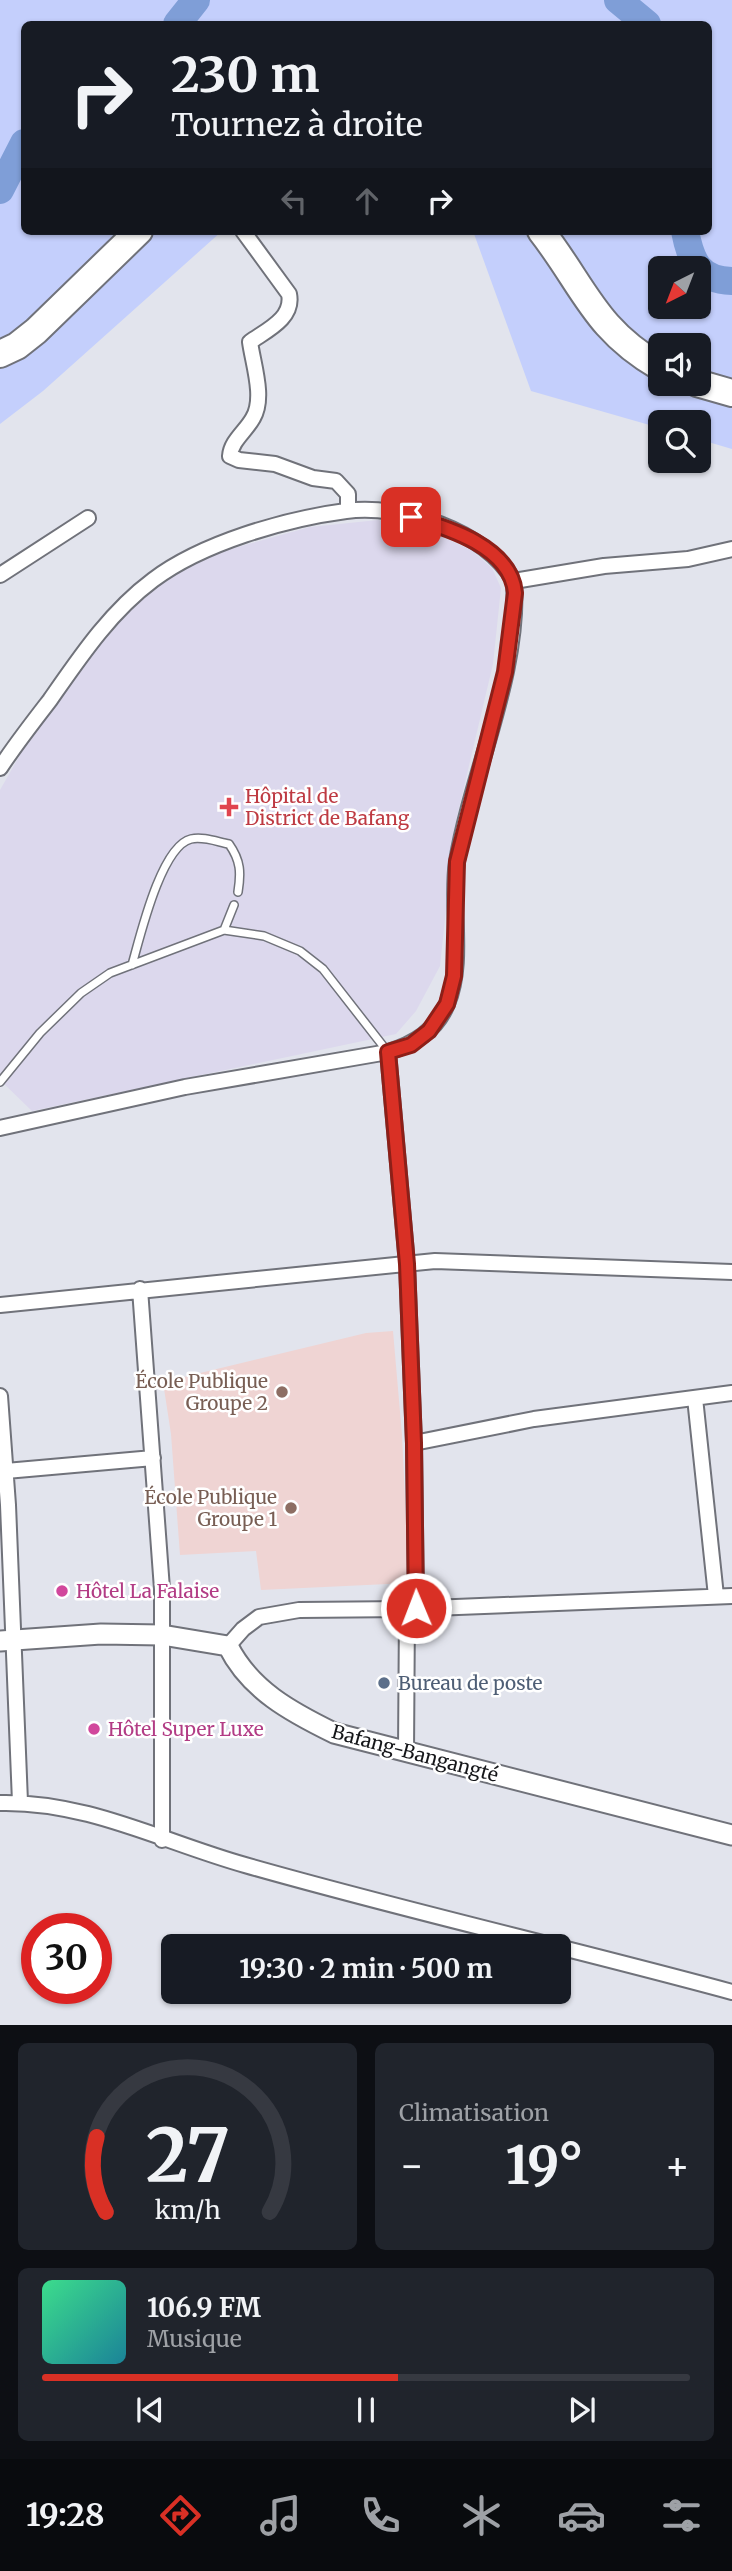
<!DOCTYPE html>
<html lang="fr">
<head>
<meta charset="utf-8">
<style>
  :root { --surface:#171b24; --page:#20242c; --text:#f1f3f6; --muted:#9ea1a6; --line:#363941; --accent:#d93025 }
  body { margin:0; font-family:Merriweather,serif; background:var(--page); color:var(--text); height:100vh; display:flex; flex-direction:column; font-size:26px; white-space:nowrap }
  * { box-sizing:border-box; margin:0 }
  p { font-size:23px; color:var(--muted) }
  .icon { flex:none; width:38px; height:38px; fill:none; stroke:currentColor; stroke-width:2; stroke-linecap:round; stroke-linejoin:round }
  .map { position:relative; height:2025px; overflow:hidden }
  .details { display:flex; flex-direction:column; gap:18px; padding:18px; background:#0d0f14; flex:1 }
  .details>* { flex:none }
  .top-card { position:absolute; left:21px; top:21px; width:691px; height:214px; border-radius:10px; box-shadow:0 2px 5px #0004; background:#171b24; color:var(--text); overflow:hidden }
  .needle { width:46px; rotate:222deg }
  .fabs { position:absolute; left:648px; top:256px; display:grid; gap:14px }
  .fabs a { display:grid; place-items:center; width:63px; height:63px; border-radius:10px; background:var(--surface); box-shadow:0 2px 5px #0004; font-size:35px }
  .speed { position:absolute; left:21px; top:1913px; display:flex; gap:14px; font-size:35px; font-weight:700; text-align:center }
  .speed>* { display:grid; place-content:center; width:91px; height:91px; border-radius:50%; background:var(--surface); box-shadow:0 2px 5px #0004; line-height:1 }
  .speed .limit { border:10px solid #d22; background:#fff; color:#111 }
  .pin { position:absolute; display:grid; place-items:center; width:60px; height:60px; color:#fff; margin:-30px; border-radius:14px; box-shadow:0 4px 10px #0006 }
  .me { position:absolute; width:77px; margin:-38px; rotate:359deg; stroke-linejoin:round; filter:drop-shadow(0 0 5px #0008) }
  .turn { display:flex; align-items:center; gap:24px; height:147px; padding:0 35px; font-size:32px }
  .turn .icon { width:91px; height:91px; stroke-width:2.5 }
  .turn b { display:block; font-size:49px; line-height:60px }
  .lanes { display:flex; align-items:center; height:66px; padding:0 35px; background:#0003; justify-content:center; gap:35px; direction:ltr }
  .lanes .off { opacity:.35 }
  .big { font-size:52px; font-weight:700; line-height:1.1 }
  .details .tile { flex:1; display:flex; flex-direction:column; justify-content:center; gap:10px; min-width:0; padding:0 24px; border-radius:10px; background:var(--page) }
  .details .dial { align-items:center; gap:0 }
  .dial svg { height:182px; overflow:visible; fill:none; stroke:var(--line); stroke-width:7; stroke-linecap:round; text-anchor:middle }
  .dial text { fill:var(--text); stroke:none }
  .song { display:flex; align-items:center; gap:21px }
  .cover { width:84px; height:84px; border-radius:10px; background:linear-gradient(135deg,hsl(150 70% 55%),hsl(190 70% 35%)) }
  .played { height:7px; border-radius:4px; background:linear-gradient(90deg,var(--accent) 55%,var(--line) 55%) }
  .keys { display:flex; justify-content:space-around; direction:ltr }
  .heat { display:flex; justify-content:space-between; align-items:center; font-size:38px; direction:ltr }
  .details .tiles { flex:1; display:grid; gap:18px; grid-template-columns:1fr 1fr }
  .tile:last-child { grid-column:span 2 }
  .trip { position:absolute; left:161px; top:1934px; width:410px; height:70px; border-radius:10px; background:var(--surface); box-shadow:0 2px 5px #0004; font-weight:700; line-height:70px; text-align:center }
  .dock { display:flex; height:112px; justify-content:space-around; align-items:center; background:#090b0e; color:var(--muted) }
  .dock .icon { width:49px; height:49px }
  .dock .active { color:var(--accent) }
  .dock b { font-size:32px; color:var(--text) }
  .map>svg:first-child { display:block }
  .education { fill:#efd4d3 }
  .medical { fill:#dcd8ed }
  .green { fill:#c4cffc; fill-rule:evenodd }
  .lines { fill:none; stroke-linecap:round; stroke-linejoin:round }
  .river { stroke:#7f9ed7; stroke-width:28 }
  .lane-casing { stroke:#70727a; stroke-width:10 }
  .street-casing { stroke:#70727a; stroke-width:18 }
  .secondary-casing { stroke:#70727a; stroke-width:23 }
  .highway-casing { stroke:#70727a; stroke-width:30 }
  .lane { stroke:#fff; stroke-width:7 }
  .street { stroke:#fff; stroke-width:14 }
  .secondary { stroke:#fff; stroke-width:19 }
  .highway { stroke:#fff; stroke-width:26 }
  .route-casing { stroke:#8d1f18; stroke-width:18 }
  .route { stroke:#d93025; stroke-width:12 }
  .health-dot { fill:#e0444e; stroke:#fff; stroke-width:2.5 }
  .education-dot { fill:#8d6e63; stroke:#fff; stroke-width:2.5 }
  .hotel-dot { fill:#d1479c; stroke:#fff; stroke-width:2.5 }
  .service-dot { fill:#5c6f8a; stroke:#fff; stroke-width:2.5 }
  .labels { text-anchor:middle; stroke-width:5; stroke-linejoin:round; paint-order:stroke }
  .health-label { font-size:19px; fill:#be3a42; stroke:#fff; text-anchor:start }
  .education-label { font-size:19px; fill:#785e54; stroke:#fff; text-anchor:end }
  .hotel-label { font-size:19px; fill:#b23c85; stroke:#fff; text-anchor:start }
  .service-label { font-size:19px; fill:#4e5e75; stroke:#fff; text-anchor:start }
  .street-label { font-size:19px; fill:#151619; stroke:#fff }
</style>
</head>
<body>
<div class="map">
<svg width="732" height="2025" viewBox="0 0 732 2025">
  <rect width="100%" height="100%" fill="#e2e4ed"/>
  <path class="education" d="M393,1331L402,1435L409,1583L261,1590L256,1551L180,1555L171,1434L163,1382L366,1333Z"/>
  <path class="medical" d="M378,520L431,532L471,550L492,568L501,588L493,664L455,825L440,966L416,1011L396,1034L32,1111L0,1080V790L24,748L80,664L138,599L188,561L310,527Z"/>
  <path class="green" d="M0,0H732V449L698,439V422H660V428L531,391L473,231H709V24H24V231H222L43,391L0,424ZM660,268H698V306H660ZM660,345H698V383H660Z"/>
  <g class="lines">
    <path class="river" d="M618,0L647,24
      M177,24L196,0
      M0,190L24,143
      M685,231C691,262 699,280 732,281"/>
    <g class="lane-casing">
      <path id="lane" d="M224,930L234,905
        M132,965C140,937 161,846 191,839C203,836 218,842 229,844C241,861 241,873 238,892
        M0,1082L40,1033L81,993L110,973L224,930L264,936L300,951L323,969L387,1051"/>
    </g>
    <g class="street-casing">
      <path id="street" d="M243,231L289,294C294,318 267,330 250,342C253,364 265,398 253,418C246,431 231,441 230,456L239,460L275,464L313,478L336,481L348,494V510
        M0,575L88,518
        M514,581L604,566L688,559L732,549
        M0,768C15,745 33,722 50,700C80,657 110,612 153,580C202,543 285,519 346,511C402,504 485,530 514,581C520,674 472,771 457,861C450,907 465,961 447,1004C436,1031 414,1044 388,1052L185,1087L0,1128
        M388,1052L407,1264L414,1443L416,1608
        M140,1289L162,1589V1840
        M0,1305L435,1261L732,1272
        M0,1396L8,1505L20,1802
        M695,1398L716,1596
        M414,1443L534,1419L732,1393
        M6,1471L153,1458
        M228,1646L243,1629L259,1617L299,1610L407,1609L732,1596
        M406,1752L407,1609
        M0,1803C87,1801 163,1842 245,1865C406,1911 570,1948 732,1992"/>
    </g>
    <g class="secondary-casing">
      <path id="secondary" d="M0,1641L101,1634L162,1635L228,1646C250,1690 291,1712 334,1733L732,1835"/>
    </g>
    <g class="highway-casing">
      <path id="highway" d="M541,231C584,286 594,329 660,367
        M0,354L17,346L36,331L139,231
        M697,383L732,393"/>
    </g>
    <use href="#lane" class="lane"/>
    <use href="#street" class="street"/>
    <use href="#secondary" class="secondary"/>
    <use href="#highway" class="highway"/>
  </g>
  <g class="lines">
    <g class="route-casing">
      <path id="route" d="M411,517C448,528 511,547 515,593L505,672L457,862L454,976L447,1004L429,1031L411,1045L388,1052L407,1264L414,1443L416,1608"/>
    </g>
    <use href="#route" class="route"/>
  </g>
  <path class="health-dot" d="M225.5 796.5h7v7h7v7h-7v7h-7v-7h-7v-7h7z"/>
  <g class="education-dot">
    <circle cx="282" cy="1392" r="7"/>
    <circle cx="291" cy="1508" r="7"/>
  </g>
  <g class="hotel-dot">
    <circle cx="62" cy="1591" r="7"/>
    <circle cx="94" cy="1729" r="7"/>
  </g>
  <circle class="service-dot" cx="384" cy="1683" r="7"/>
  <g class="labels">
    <g class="health-label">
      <text x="245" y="803">Hôpital de<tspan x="245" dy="22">District de Bafang</tspan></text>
    </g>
    <g class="education-label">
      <text x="268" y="1388">École Publique<tspan x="268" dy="22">Groupe 2</tspan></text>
      <text x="277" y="1504">École Publique<tspan x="277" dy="22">Groupe 1</tspan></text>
    </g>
    <g class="hotel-label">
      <text x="76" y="1598">Hôtel La Falaise</text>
      <text x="108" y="1736">Hôtel Super Luxe</text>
    </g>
    <g class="service-label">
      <text x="398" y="1690">Bureau de poste</text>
    </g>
    <g class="street-label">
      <text transform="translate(415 1753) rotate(15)" y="7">Bafang-Bangangté</text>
    </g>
  </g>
</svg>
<div class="fabs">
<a><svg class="needle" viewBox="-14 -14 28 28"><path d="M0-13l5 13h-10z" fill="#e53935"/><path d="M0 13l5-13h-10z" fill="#9ea1a6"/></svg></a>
<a><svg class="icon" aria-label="sound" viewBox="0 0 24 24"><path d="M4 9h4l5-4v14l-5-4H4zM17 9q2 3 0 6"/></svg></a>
<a><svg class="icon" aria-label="search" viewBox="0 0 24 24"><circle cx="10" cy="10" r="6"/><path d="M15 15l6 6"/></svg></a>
</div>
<div class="speed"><div class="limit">30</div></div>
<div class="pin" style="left:411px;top:517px;background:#d93025"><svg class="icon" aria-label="arrive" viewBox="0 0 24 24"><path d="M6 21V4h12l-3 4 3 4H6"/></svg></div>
<svg class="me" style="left:416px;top:1608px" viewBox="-20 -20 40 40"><circle r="17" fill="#d93025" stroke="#fff" stroke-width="3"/><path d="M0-11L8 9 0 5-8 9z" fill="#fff"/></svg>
<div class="trip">19:30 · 2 min · 500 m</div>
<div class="top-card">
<div class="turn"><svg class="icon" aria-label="right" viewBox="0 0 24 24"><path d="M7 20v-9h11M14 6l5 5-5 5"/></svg><div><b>230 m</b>Tournez à droite</div></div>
<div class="lanes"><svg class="icon off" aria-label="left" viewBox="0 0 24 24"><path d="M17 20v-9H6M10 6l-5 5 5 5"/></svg><svg class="icon off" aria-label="ahead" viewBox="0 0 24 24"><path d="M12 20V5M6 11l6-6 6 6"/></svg><svg class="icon" aria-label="right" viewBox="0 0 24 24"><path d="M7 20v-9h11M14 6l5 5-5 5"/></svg></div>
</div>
</div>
<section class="details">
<div class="tiles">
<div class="tile dial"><svg viewBox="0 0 100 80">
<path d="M14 69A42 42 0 1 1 86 69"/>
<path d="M14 69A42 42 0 0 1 10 36" stroke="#d93025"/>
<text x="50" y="56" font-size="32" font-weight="700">27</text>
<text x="50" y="72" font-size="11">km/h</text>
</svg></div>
<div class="tile"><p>Climatisation</p>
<div class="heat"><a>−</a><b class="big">19°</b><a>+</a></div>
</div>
<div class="tile">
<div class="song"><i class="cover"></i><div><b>106.9 FM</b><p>Musique</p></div></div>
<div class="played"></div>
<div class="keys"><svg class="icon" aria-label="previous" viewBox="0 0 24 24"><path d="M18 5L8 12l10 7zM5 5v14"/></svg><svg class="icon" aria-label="pause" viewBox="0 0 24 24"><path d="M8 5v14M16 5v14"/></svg><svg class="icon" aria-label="next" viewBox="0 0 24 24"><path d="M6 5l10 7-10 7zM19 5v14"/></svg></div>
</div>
</div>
</section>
<nav class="dock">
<b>19:28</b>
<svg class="icon active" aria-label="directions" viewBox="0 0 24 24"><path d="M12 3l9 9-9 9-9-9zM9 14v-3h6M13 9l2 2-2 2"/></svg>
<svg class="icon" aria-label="music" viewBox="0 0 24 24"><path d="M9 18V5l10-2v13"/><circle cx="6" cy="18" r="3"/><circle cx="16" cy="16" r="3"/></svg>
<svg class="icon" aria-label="phone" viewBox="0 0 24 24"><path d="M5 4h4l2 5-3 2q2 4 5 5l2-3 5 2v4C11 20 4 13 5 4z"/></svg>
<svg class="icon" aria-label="climate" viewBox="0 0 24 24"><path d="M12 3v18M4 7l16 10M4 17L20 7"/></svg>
<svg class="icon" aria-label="car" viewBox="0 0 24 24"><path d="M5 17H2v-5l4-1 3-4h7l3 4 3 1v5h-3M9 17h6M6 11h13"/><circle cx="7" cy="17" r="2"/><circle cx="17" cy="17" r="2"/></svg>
<svg class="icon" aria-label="filters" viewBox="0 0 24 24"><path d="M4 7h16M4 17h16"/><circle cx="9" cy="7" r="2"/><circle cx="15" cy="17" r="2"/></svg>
</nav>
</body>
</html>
